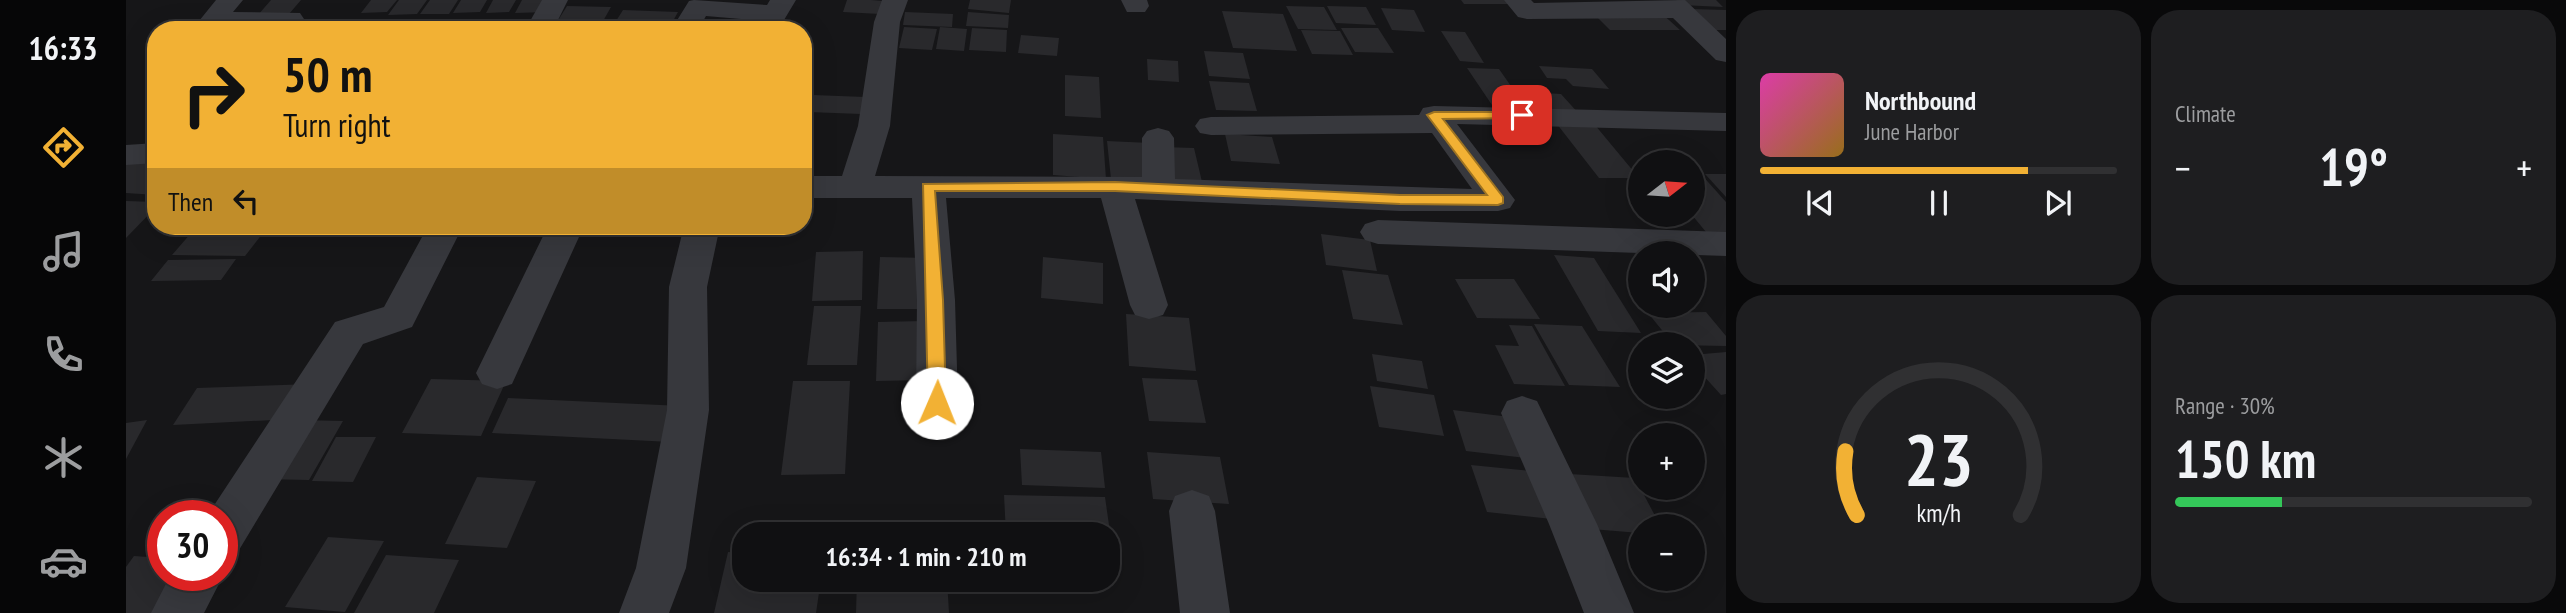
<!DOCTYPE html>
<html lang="en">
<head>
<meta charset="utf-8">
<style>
  :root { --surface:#101012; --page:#1e1e20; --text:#f1f3f6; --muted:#9c9d9f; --line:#303032; --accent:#f2b134 }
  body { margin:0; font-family:"PT Sans Narrow",sans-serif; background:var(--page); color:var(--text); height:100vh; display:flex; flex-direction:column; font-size:26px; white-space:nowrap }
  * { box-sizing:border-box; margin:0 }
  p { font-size:23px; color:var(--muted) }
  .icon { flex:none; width:38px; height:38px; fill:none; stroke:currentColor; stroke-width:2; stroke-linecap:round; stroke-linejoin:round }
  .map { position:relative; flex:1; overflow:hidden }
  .drawer { display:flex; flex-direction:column; gap:10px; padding:10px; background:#09090a; width:840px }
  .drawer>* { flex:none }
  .guide { position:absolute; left:21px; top:21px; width:665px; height:214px; border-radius:28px; box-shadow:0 7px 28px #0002,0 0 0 2px var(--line); background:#f2b134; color:#111; overflow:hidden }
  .needle { width:46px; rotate:73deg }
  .controls { position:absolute; left:1502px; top:150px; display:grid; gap:14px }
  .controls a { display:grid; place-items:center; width:77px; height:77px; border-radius:50%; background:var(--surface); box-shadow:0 7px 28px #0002,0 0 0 2px var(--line); font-size:35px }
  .speed { position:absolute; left:21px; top:500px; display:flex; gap:14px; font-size:35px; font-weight:700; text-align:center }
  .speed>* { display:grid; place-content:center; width:91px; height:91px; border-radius:50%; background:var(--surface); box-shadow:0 7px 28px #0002,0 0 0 2px var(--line); line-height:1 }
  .speed .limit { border:10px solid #d22; background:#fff; color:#111 }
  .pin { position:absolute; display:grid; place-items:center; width:60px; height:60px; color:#fff; margin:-30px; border-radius:14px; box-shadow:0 4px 10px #0006 }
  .me { position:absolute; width:77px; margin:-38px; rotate:1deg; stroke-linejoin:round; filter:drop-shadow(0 0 5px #0008) }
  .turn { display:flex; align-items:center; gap:24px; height:147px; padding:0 21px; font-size:32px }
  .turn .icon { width:91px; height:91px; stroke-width:2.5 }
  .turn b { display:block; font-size:49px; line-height:60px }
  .then { display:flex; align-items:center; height:66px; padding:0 21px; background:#0003; gap:14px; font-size:26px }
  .big { font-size:52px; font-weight:700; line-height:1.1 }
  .drawer .widget { flex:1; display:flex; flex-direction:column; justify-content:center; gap:10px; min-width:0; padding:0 24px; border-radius:28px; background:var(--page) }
  .drawer .dial { align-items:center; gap:0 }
  .dial svg { height:182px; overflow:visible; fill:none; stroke:var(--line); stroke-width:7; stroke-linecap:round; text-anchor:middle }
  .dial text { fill:var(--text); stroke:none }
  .song { display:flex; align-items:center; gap:21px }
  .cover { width:84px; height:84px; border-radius:10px; background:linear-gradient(135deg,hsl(320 70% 55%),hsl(40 70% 35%)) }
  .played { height:7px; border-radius:4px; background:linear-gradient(90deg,var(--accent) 75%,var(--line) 75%) }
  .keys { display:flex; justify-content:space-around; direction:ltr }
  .heat { display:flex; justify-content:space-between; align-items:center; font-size:38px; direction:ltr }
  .charge { height:10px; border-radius:5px; background:linear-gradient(90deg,#34c759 30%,var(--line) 0) }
  .drawer .tiles { flex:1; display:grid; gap:10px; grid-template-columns:repeat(2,1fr) }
  .trip { position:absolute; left:606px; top:522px; width:388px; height:70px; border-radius:28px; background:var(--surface); box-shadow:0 7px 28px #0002,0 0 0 2px var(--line); font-weight:700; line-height:70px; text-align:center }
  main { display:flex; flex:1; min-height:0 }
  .tab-bar { display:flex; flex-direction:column; width:126px; justify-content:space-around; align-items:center; background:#060607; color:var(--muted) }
  .tab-bar .icon { width:49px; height:49px }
  .tab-bar .current { color:var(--accent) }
  .tab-bar b { font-size:32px; color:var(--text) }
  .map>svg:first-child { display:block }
  .building { fill:#29292c }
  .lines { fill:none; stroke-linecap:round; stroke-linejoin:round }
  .minor { fill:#37383d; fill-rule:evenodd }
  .route { fill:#f2b134; stroke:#9d7322; stroke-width:2 }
</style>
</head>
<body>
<main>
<nav class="tab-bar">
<b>16:33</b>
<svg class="icon current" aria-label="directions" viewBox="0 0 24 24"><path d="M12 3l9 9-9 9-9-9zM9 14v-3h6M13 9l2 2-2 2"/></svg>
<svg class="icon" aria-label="music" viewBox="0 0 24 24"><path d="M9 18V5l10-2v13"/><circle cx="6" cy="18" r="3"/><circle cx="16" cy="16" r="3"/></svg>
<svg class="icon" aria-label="phone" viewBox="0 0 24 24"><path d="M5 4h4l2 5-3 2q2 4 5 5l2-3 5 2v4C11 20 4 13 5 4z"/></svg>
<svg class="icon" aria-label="climate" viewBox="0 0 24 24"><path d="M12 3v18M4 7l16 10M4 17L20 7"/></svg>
<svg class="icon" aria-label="car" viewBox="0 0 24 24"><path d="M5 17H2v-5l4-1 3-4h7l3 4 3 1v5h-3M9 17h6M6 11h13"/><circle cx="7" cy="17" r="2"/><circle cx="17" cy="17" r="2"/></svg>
</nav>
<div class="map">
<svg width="1600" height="613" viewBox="0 0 1600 613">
  <rect width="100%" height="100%" fill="#161618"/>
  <path class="building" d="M145,0H175L163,14L132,15Z
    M245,0H271L261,12L235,13Z
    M273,0H301L291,14L262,15Z
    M304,0H332L323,14H294Z
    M335,0H361L354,12L327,13Z
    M367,0H390L383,12L360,13Z
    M396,0H427L421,12L389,13Z
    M721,0H745L757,1L754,14L717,12Z
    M844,0H885L883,13L842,9Z
    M1335,0H1389L1393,4H1338Z
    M1550,0H1590L1597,7L1555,5Z
    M441,6L485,7L472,30H426Z
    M1160,6L1198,7L1211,30L1172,29Z
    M1201,6L1240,7L1250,25L1210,23Z
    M1255,8L1288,10L1299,32L1266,30Z
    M1564,9L1600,10V30H1585Z
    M497,10L552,12L542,30L485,29Z
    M1096,11L1157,14L1171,51L1107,48Z
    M1465,11H1533L1554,30H1484Z
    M779,12L827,14L826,27L777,25Z
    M842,12L883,15L882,28L840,26Z
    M778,27L811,29L806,50L773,48Z
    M814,27L841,29L838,51L810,49Z
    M846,28L881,30L880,52L843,50Z
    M1215,28H1252L1268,53L1229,52Z
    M1175,30L1214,31L1227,55L1186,54Z
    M1315,31L1339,32L1358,63L1334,61Z
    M895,35L933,38L931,56L892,53Z
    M1078,51L1117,53L1124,79L1083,76Z
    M1021,59L1052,61L1053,82L1022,80Z
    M1413,66L1466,69L1483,89L1447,86L1440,79L1421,78Z
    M1341,68L1373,69L1401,109L1368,108Z
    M939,75L973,77L975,118L939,116Z
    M1083,81L1123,83L1131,111L1090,110Z
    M1402,92L1435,94L1454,115L1418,113Z
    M687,95L739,97L735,114L682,112Z
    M1427,119H1464L1513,178H1473Z
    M927,134L977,137L980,179L927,175Z
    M1099,134L1146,137L1154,164L1105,161Z
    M981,141L1024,143L1029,182L985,179Z
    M1037,147L1068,148L1077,186L1044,185Z
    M30,159V195L0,193V161Z
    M1566,173H1574L1600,202V232H1580L1566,215Z
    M1579,174H1600V197Z
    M0,201L30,202V207L0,238Z
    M66,232L137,233L119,256L46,255Z
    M1195,234L1244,240L1251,271L1200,265Z
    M737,251L736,300L686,301L690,252Z
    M1428,255L1468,258L1515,333L1472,331Z
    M754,257L804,258L803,309H751Z
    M917,257L977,263V304L915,298Z
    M110,259L95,280L25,281L42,260Z
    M1216,270L1262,275L1277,325L1227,319Z
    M1329,279H1388L1414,319L1351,318Z
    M688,306H735L731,365H681Z
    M1580,312L1600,336V346L1548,345L1522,313Z
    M1000,314L1063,318L1070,371L1003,366Z
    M798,321L799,380L750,381L752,322Z
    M1408,324L1456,326L1494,387L1443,385Z
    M1383,325L1406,326L1439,386L1388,384L1369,345L1393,346Z
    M1600,352V394L1595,395L1566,363V355Z
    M1246,354L1296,361L1302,389L1251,381Z
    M1016,378L1071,380L1080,423L1023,421Z
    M305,379L380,381L355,436L276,433Z
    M667,381H724L719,474L655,475Z
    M185,384L167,419L47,425L71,388Z
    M1244,386L1308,395L1318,436L1253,427Z
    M382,398L556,406L545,442L366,433Z
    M1327,410L1392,418L1408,459L1340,451Z
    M21,420L0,459V423Z
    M173,420L217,421L183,480L136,479Z
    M210,437H250L227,482L186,481Z
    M894,449L975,452L979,488L896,485Z
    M1021,452L1094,457L1103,504L1027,499Z
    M1345,465L1415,472L1435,520L1361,512Z
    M1427,473L1509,478L1535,527H1514V533L1453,528Z
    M351,477L410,481L381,548L319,544Z
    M878,495L979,497L991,581H982V534H880Z
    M202,537L258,541L219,612L159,607Z
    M602,552L618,553V579H695L690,613H588Z
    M260,555L333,560L308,613H228Z
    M8,556L37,558V576H54L29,613H0V567Z
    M731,579H821L823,613H730Z"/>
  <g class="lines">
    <path class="minor" d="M90,0H117L107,12L174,13L178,19L170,30L76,27L73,21Z
      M416,0H442L427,30H399Z
      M568,0L641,5L644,0H670L658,20L649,22L580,16L572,30H545L563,1Z
      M756,0H782L774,22L764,126L749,176L1016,177V138L1021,131L1032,128L1043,131L1048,138L1049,179L1346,189L1306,133L1085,135L1074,133L1069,126L1074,119L1085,117L1293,115L1297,108L1308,106L1600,113V131L1331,124L1389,200L1384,208L1372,211H1274L1009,199L1042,305L1037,315L1023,319L1009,315L1004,305L975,198H820L829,300L832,403L826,415L811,420L796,415L790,403L791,300L786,198H677V176H716L732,126L748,22Z
      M995,0H1021L1023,6L1019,12H1001Z
      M1378,0H1405L1408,3L1559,0L1600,39V62L1590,60L1547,18L1401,19L1392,17Z
      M30,143V163L0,165V145Z
      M1252,220L1600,232V256L1252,244L1239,240L1234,232L1239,224Z
      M302,226H337L286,327L237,344L113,550L96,557V516H81L209,322L258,307Z
      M422,226H458L386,384L371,389L356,384L350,373Z
      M558,226H594L581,287L583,410L560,568L543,613H493L510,568L541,410L543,287Z
      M1396,396L1411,401L1471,524L1508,613H1458L1423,524L1375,413L1381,401Z
      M1066,490L1083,496L1089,511L1104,613H1054L1043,511L1049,496Z
      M96,575L97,576L78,613H25L44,576Z"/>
  </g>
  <path class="route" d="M1401,112V117L1396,118L1317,119L1377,197V203L1372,205L1274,204L989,191H809L817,300L820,403L811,410L802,403L797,184L989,182L1274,195H1361L1301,115L1308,112Z"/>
</svg>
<div class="controls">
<a><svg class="needle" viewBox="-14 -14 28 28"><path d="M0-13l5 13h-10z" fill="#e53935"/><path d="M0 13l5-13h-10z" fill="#9c9d9f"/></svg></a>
<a><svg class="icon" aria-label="sound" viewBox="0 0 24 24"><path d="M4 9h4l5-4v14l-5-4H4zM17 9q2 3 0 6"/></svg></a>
<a><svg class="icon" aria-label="layers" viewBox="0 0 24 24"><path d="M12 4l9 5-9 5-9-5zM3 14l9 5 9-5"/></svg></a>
<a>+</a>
<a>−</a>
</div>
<div class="speed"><div class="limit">30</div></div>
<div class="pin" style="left:1396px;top:115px;background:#d93025"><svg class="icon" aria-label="arrive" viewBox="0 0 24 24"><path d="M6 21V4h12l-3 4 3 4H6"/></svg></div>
<svg class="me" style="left:811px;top:403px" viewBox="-20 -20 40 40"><circle r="19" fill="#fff"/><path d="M0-13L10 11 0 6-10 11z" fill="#f2b134"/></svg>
<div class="trip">16:34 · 1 min · 210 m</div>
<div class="guide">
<div class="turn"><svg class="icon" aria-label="right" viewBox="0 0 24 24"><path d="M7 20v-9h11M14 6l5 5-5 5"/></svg><div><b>50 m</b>Turn right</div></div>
<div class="then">Then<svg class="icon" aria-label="left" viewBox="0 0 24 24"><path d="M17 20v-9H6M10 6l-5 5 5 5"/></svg></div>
</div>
</div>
<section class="drawer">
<div class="tiles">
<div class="widget">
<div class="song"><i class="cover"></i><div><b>Northbound</b><p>June Harbor</p></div></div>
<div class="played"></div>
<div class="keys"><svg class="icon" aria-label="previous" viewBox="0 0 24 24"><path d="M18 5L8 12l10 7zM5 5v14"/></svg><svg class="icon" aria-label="pause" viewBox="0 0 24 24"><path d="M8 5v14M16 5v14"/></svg><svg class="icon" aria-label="next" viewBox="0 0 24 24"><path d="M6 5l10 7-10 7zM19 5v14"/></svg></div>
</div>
<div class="widget"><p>Climate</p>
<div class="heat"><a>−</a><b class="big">19°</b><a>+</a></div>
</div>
<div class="widget dial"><svg viewBox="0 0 100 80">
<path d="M14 69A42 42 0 1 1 86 69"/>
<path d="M14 69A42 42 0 0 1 9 41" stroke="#f2b134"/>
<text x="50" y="56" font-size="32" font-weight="700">23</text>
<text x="50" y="72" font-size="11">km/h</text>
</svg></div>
<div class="widget"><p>Range · 30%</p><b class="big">150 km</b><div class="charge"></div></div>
</div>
</section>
</main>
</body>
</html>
